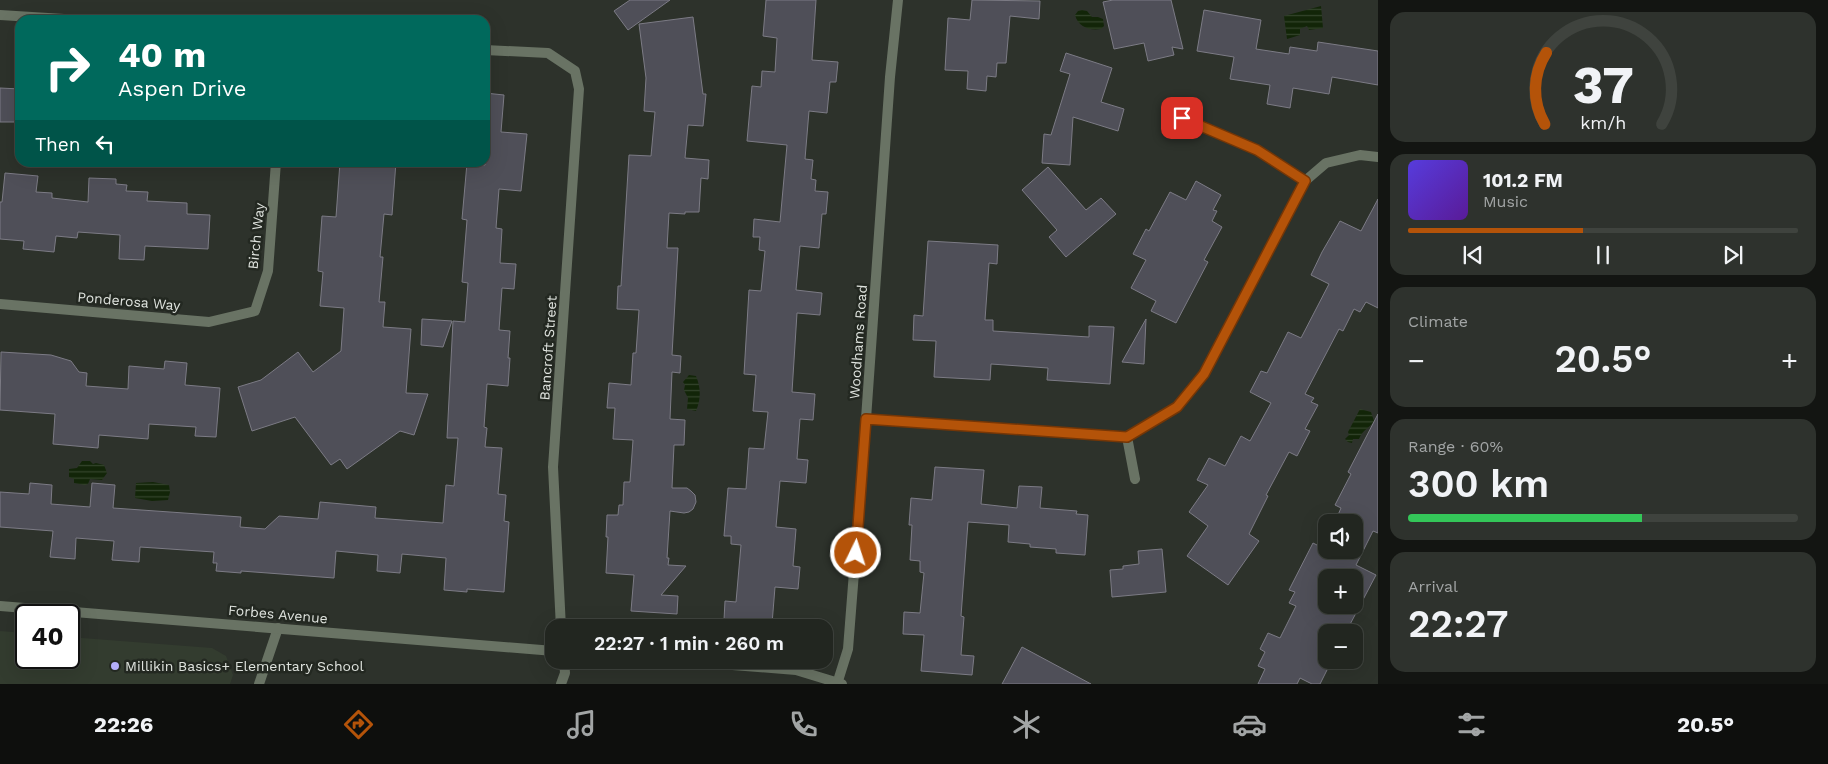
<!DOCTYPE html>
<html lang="en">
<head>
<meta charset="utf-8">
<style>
  :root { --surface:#222620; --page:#2e322d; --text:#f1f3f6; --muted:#a2a5a5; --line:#3f433e; --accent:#b45309 }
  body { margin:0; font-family:"Work Sans",sans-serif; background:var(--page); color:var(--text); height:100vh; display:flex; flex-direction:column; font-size:19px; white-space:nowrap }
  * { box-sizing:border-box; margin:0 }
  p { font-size:16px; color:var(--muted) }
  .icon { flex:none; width:28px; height:28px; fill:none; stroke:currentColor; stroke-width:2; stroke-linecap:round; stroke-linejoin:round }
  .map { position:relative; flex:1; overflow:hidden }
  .side { display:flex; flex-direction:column; gap:12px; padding:12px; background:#131512; width:450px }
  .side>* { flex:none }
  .banner { position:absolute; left:15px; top:15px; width:475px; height:152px; border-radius:15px; box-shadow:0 5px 20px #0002,0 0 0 1px var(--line); background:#00695c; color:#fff; overflow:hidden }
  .buttons { position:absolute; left:1318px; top:514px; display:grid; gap:10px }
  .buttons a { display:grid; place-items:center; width:45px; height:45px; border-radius:10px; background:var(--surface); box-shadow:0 5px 20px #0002,0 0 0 1px var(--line); font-size:25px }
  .speed { position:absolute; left:15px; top:604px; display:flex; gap:10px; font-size:25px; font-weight:700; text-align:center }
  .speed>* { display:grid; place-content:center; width:65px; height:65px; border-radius:50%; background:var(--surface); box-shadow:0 5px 20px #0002,0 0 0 1px var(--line); line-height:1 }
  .speed .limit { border:2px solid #111; border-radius:8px; background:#fff; color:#111 }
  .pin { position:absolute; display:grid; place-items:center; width:42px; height:42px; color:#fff; margin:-21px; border-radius:10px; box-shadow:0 2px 8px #0006 }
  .me { position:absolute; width:55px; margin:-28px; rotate:4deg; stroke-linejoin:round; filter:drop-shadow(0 0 4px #0008) }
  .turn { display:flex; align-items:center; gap:18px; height:105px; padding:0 20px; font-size:22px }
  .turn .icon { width:65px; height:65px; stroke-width:2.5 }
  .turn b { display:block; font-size:35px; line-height:42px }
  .then { display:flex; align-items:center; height:48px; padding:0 20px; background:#0003; gap:10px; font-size:19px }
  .big { font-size:38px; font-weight:600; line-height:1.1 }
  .side .card { flex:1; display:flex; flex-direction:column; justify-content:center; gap:8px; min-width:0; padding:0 18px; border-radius:15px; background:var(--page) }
  .side .dial { align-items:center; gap:0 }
  .dial svg { height:130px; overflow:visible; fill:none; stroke:var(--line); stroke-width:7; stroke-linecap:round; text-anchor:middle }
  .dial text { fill:var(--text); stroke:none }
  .song { display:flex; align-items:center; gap:15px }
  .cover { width:60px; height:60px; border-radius:8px; background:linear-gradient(135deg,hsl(250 70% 55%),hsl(270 70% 35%)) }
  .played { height:5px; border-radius:2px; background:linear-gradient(90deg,var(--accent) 45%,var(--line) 45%) }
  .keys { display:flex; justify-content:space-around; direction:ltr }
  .heat { display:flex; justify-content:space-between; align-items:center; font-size:28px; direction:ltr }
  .charge { height:8px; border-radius:4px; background:linear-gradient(90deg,#34c759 60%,var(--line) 0) }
  .trip { position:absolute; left:545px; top:619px; width:288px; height:50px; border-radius:15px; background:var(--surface); box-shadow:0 5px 20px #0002,0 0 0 1px var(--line); font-weight:600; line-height:50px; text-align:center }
  .dock { display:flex; height:80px; justify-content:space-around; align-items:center; background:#0e0f0d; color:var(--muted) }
  .dock .icon { width:35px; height:35px }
  .dock .active { color:var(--accent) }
  .dock b { font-size:22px; color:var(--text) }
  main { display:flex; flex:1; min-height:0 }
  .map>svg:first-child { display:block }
  .built { fill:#333c2f }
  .water { fill:url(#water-rules) }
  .building { fill:#4f4f58; stroke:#7c7b85; fill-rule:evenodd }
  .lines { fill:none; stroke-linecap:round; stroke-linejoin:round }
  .minor { stroke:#697364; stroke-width:10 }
  .tertiary { stroke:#697364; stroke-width:10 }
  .route-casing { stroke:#753606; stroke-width:12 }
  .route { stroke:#b45309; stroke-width:9 }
  .poi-dot { fill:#b3adf9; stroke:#232821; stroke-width:2 }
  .labels { text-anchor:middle; stroke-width:5; stroke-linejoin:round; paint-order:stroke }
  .street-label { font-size:14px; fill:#dfe3de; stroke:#232821 }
  .poi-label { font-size:14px; fill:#dfe3de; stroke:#232821; text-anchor:start }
</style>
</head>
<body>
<main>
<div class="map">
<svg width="1378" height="684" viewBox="0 0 1378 684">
  <defs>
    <pattern id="water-rules" width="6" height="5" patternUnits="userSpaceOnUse" patternTransform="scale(1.25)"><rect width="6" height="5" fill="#122508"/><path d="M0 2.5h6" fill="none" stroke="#34442c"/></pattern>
  </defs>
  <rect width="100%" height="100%" fill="#2d322b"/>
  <path class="built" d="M0,631L26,633V658H69V637L212,648L226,656L233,675L230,684H0Z"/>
  <path class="water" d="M1321,6L1323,28L1309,30L1307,26L1300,29V35L1287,39L1284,16Z
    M1082,10L1087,11L1092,17H1098L1103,19L1104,26L1101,29C1090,31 1078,27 1075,15L1078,11Z
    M689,375L696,376C701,388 701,399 696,411L687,409L688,398L684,390L685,385L683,382Z
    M1360,409L1371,412L1374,421C1369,429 1363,429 1359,439H1353L1352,443L1348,442L1345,439L1349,435L1348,432Z
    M82,461H90L93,464L96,463L104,465L107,473L102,480L90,479L88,484L85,485L74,483V479L69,477V469L77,468Z
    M153,482L169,485L170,492L168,500L152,501L135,498L136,483Z"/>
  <path class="building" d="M630,0H670L628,30L614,11Z
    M766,0H816L812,60L838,62L836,82H830L827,113L809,111L805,159L813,160L811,179L816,180L815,191L828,192L826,214H822L819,248L800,246L796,290L822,293L820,315L797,313L792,392L815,394L813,420L800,419L797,459L808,460L806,483L780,481L776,527L796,529L793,566L800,567L798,589L775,587L772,624L724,620L725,601L736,602L741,545L731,544V536H724L728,488L746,489L749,448L764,449L768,412L753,411L756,375L744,374L749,290L761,291L765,251L759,250L760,237H753L754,219L780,222L787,145L747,141L752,86L761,87L762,71L775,72L777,38L763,36Z
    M972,0L1040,1L1039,19L1010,16L1006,63H997L996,77L987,76L986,91L967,89L968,71L945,70L948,18L970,20Z
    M1113,0H1171L1183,49L1172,47L1174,55L1148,61L1144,43L1114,49L1103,2Z
    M1204,10L1261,20L1256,49L1289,54L1290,47L1317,51L1318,42L1378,51V85L1332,77L1329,94L1293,88L1290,108L1267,104L1270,85L1230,79L1234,57L1197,51Z
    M693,17L703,94H706L703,126L688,125L685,158L709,160L708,179L701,178L699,212H685V214L669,213L667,248H678L672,355L681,356L680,373L672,372L670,419L685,420L684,445H674L672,488H687L691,491L695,495L696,502L693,509L689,512L684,513L670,511L667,558H669L668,565L686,566L661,595L678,596L677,614L631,611L634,575L606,573L608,537H606L607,515H618L619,505H623L624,482H630L633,440L613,439L615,408H607L609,383L631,385L633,353H636L639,310L617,309L618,286H621L629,155L651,156L655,112L644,111L646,78L639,24Z
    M1066,53L1112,68L1101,102L1124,109L1118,131L1073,117L1070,165L1042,163L1044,134L1051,135L1070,74L1060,71Z
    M0,88L20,89V122H0Z
    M485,93L504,95L501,132L527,134L521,191L499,189L496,228L502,229L500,263L516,264L514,289L502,288L499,330L510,331L508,358H510L508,386L487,384L484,427L487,428L485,447L502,448L498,494L506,495L504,521L509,522L504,592L467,589V592L444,590L446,558L402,554L400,573L377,571L378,555L336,551L334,578L241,571V573L216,571L217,563H213L214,552L140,547L139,562L112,560L114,541L76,538L75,559L50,557L53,531L0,527V492L29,494L30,483L52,485L51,504L90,507L92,483L115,485L113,508L241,517L240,527L265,529L279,516L318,519L320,502L376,507L375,518L443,523L446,485L454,486L458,438H447L453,321L465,322L468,283L462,282L467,220L462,219L467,163L485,165Z
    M340,162H396L392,215L384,214L380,257H383L379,302H385L383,327L411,329L406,393L428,394L414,435L400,431L347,469L340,459L331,465L295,417L252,431L238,387L261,380L298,352L313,372L341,351L344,308L320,306L323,272L318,271L322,216L336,217Z
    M1048,167L1086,210L1101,198L1116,214L1066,257L1049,237L1057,230L1022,190Z
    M5,173L38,176L36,192L52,193V198L88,202L89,178L116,179V184L127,185L126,191L148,192L147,201L187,203V214L210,215L208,249L145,246L144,260L119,259L120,235L78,232L77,238L56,236L54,252L23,249L24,241L0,239V202H2Z
    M1196,181L1221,195L1213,210L1217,211L1212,221L1222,227L1204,260L1208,262L1176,323L1151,311L1156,301L1131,288L1146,260L1133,254L1146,229L1149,231L1170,192L1186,200Z
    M1378,199V308L1366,302L1360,312L1354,309L1343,331L1339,329L1305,394L1314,398L1311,402L1318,405L1305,429L1310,431L1297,456L1289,452L1266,495L1268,496L1249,534L1259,541L1228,585L1187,556L1208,526L1189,512L1208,485L1197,480L1209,458L1225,466L1241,436L1250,441L1271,403L1250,392L1261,371L1267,373L1288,332L1301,338L1329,284L1311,275L1322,252L1340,221L1361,231Z
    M928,241L998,245L997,264L989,263L985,320H993V331L1089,337V326L1114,327L1110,384L1047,380L1048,368L991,364L990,380L934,377L936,341L913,340L914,315L923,316Z
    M422,319L452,321L443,347L421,345Z
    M1146,319L1144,364L1122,362Z
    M1,352L51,355L71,361L79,372L87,373L86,386L128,389L129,366L164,369L165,361L187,363L185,385L220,388L216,437L195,436L196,427L149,424L148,439L99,435L98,448L53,444L55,414L0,410Z
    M1378,414V533L1373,531L1356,565L1376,575L1346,632H1326V662L1330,664L1320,684H1312L1300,678L1297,684H1258L1265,669L1258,666L1265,652L1260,649L1268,633L1280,638L1296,606L1289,603L1295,592L1289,590L1313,543L1319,546L1322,539L1326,540V550H1354V522H1335L1341,508L1335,505L1351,474L1348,472ZM1326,578H1354V605H1326Z
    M935,467L984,470L981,504L1017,508L1019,486L1042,487L1040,508L1077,511L1076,514L1088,515L1085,555L1056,553V549L1030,547V544L1008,542L1009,525L968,522L961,616L964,617L961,655L974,656L972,675L921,671L924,635L903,634L904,612L920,613L924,573L920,572V561L910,560L912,525H909L911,498L932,500Z
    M1162,549L1166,592L1112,597L1110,570L1123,569V566L1139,564L1138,551Z
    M1022,647L1091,684H1002Z"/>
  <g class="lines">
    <path class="minor" d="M0,15L80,20
      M485,50L548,53L575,71L579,89L553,467L561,628
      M1182,118L1257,150L1305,181
      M0,304L209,322L255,311L268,271L276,162
      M866,419L1127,437
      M1135,479L1127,437L1177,407L1204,374L1305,181L1326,163L1360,155L1378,157
      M259,684L278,628
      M561,684L565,673L564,660"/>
    <path class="tertiary" d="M0,606L554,651
      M669,660L796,670L842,684
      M837,684L848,649L866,419L890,77L898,0"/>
  </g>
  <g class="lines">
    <g class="route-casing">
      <path id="route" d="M856,553L866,419L1127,437L1177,407L1204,374L1305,181L1257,150L1182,118"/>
    </g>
    <use href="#route" class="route"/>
  </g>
  <circle class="poi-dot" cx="115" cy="666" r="5"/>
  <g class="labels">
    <g class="street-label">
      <text transform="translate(256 236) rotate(-84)" y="5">Birch Way</text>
      <text transform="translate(129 301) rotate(5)" y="5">Ponderosa Way</text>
      <text transform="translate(858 342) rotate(-86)" y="5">Woodhams Road</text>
      <text transform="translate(548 348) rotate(-86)" y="5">Bancroft Street</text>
      <text transform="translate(278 614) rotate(5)" y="5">Forbes Avenue</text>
    </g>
    <g class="poi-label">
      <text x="125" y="671">Millikin Basics+ Elementary School</text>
    </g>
  </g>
</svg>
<div class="buttons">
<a><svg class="icon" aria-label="sound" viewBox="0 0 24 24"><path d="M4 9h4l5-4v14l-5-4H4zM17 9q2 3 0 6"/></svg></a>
<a>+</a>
<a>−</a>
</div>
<div class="speed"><div class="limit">40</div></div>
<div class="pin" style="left:1182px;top:118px;background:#d93025"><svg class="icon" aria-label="arrive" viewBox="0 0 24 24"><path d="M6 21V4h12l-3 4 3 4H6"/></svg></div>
<svg class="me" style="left:856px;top:553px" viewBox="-20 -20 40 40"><circle r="17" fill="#b45309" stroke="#fff" stroke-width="3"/><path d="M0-11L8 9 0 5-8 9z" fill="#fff"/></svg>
<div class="trip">22:27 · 1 min · 260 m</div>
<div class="banner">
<div class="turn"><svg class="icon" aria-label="right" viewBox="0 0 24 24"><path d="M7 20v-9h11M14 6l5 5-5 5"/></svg><div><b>40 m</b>Aspen Drive</div></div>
<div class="then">Then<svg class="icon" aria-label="left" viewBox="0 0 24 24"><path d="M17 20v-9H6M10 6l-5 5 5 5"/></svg></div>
</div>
</div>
<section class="side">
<div class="card dial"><svg viewBox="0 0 100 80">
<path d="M14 69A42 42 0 1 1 86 69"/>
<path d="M14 69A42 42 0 0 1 15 25" stroke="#b45309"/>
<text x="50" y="56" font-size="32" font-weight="700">37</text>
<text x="50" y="72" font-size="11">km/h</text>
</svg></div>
<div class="card">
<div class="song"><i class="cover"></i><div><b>101.2 FM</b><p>Music</p></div></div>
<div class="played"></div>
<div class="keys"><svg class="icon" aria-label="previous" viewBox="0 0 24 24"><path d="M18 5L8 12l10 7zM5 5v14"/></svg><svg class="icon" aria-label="pause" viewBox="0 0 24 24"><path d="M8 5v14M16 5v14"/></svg><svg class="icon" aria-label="next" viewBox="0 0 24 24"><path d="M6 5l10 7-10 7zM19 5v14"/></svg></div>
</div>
<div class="card"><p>Climate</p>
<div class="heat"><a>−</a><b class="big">20.5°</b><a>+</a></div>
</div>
<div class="card"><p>Range · 60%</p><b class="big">300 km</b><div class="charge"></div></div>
<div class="card"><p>Arrival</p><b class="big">22:27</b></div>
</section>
</main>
<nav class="dock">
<b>22:26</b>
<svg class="icon active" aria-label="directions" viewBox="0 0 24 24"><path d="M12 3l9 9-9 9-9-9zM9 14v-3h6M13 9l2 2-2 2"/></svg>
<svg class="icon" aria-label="music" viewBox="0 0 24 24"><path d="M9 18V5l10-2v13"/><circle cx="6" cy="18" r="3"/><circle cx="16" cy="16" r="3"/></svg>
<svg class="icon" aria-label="phone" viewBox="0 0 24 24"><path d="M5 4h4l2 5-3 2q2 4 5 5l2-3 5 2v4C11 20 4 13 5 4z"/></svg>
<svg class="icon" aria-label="climate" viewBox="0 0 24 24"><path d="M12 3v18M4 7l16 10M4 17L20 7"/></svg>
<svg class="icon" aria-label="car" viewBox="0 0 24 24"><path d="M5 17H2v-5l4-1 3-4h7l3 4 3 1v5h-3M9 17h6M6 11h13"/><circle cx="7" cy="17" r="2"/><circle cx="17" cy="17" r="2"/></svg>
<svg class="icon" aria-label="filters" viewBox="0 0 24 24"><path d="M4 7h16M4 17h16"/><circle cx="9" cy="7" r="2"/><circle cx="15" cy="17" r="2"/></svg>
<b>20.5°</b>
</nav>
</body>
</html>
